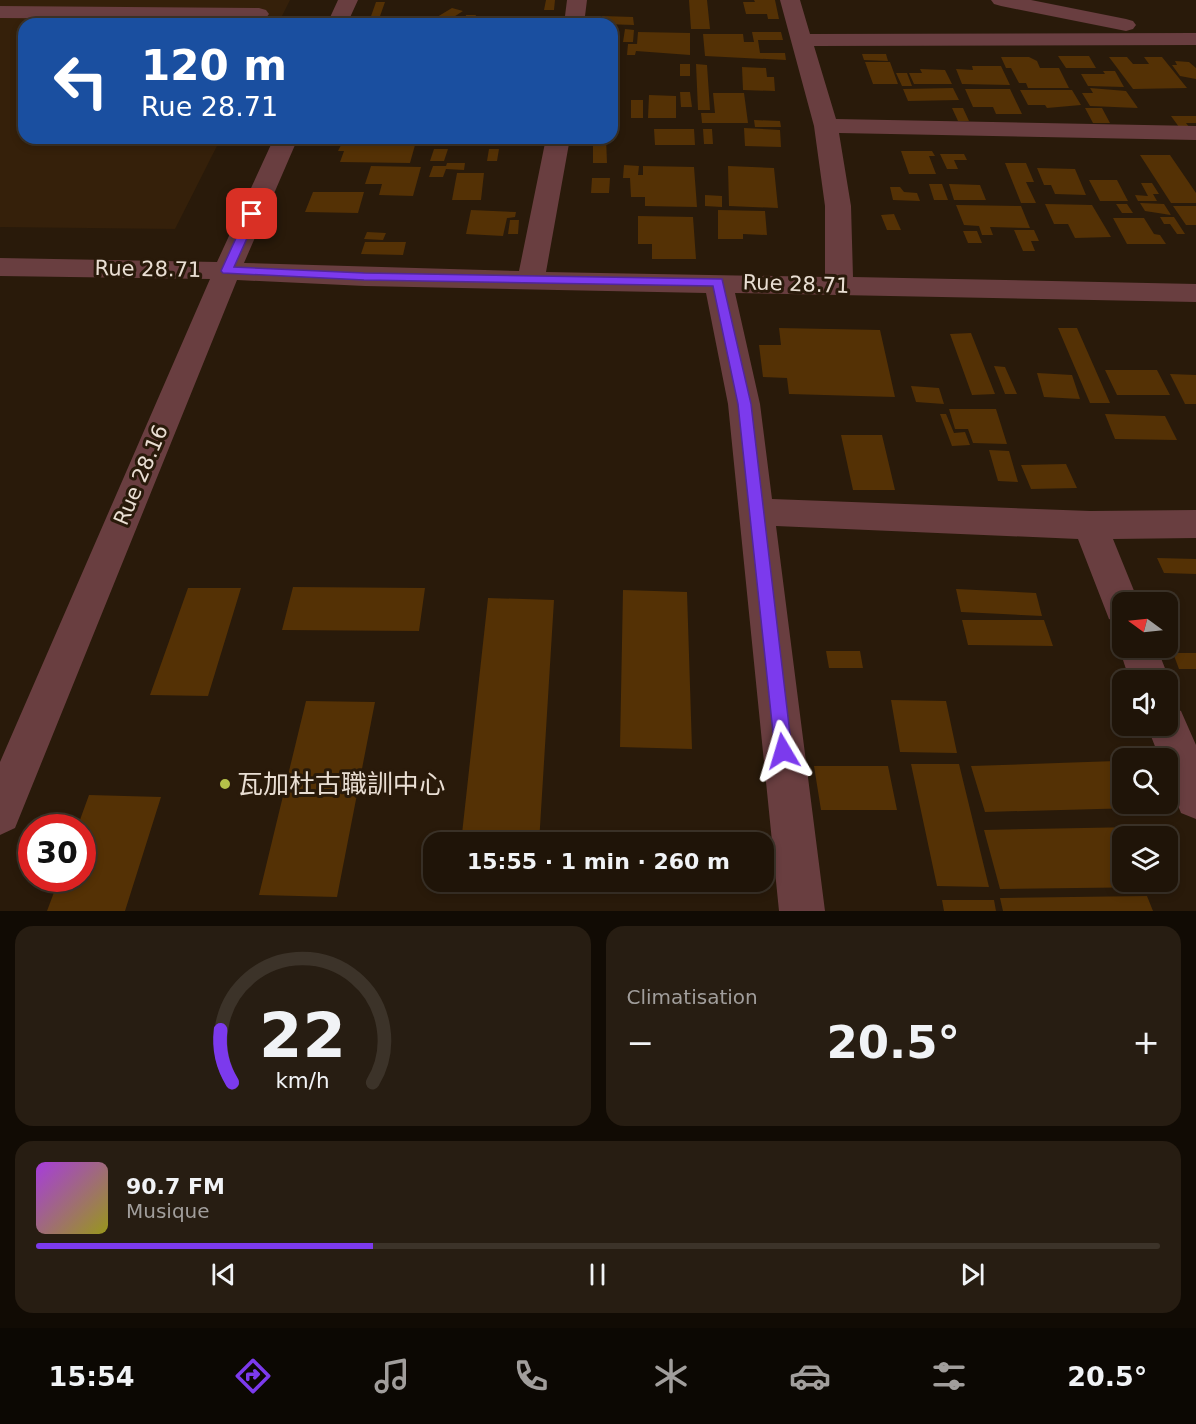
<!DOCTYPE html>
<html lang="fr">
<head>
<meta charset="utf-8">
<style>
  :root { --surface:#1f1408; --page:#271d12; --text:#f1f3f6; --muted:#a19e9c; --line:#3c3329; --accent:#7c3aed }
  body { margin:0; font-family:"DejaVu Sans","Noto Sans SC",sans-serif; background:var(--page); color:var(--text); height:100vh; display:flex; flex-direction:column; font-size:22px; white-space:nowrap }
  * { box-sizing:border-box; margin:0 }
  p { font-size:20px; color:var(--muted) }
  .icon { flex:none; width:33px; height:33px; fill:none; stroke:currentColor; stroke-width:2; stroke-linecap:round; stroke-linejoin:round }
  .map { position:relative; height:911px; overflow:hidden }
  .side { display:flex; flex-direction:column; gap:15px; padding:15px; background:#110b04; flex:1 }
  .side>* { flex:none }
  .top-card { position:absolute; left:18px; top:18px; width:600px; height:126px; border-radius:18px; box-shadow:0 3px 9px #0003,0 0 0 2px var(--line); background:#1a4fa0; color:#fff; overflow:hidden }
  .needle { width:39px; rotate:285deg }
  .buttons { position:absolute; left:1112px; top:592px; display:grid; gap:12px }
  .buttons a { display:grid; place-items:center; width:66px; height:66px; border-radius:12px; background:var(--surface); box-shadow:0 3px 9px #0003,0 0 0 2px var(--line); font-size:30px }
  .speed { position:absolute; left:18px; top:814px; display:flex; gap:12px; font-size:30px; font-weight:700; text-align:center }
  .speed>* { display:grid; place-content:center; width:78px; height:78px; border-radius:50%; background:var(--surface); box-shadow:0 3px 9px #0003,0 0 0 2px var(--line); line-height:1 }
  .speed .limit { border:9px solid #d22; background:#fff; color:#111 }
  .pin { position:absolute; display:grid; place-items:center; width:51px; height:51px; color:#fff; margin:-26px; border-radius:12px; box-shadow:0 3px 9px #0006 }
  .me { position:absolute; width:66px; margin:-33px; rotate:353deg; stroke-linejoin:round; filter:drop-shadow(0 0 4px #0008) }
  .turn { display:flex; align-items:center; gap:21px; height:126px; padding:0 24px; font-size:27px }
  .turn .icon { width:78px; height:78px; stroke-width:2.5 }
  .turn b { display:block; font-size:42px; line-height:51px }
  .big { font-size:45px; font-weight:800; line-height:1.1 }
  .side .card { flex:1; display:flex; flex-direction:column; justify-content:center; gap:9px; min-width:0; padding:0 21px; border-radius:18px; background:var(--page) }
  .side .dial { align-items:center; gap:0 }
  .dial svg { height:156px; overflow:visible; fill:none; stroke:var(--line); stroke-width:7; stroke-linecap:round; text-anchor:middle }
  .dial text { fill:var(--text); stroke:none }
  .song { display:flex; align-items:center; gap:18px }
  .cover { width:72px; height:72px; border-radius:9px; background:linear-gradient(135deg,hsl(280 70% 55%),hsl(60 70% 35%)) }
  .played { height:6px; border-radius:3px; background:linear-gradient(90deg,var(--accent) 30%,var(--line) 30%) }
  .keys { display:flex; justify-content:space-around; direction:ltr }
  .heat { display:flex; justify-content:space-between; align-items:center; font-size:33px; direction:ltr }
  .side .tiles { flex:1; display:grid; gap:15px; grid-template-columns:1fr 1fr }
  .card:last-child { grid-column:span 2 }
  .trip { position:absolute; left:423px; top:832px; width:351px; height:60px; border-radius:18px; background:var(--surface); box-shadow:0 3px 9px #0003,0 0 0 2px var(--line); font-weight:800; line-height:60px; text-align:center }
  .tabs { display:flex; height:96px; justify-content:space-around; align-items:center; background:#0c0803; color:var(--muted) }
  .tabs .icon { width:42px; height:42px }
  .tabs .current { color:var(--accent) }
  .tabs b { font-size:27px; color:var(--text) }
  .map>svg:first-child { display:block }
  .built { fill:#35200a }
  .building { fill:#543105 }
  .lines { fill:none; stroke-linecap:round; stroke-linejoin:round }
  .minor { fill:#693e40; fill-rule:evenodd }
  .route { fill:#7c3aed; stroke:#51269a; stroke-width:1.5 }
  .poi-dot { fill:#b6c149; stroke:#291a0a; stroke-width:2 }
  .labels { text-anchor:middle; stroke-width:6; stroke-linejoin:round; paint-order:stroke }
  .street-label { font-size:21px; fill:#e9ded3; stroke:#291a0a }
  .near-poi-label { font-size:26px; fill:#e9ded3; stroke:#291a0a; text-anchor:start }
</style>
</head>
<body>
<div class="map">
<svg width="1196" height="911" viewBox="0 0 1196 911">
  <rect width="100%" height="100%" fill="#291a0a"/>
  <path class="built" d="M0,0H290L278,24H24V138H221L175,229L0,227Z"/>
  <path class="building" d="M546,0H555L554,10H544Z
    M689,0H707L710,29H691Z
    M754,0H775L779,19H768L767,14H746L743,2H755Z
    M376,2H385L379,19H370Z
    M452,8L463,11L443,24L427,23Z
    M466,15H476L474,24H464Z
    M602,16L633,17L634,25L603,24Z
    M625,29L634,30L633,42H623Z
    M638,32L690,33V55L636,51L635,55H627L628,44H637Z
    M752,32H781L783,40H758L760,53H785L786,60L705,56L703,34H743L744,42H754Z
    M862,54H886L888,61L864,60Z
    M1058,56H1089L1096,68H1066Z
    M1001,57H1029L1037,61L1040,68H1059L1069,88H1028L1026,83H1019L1011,68H1006Z
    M1109,57H1127L1133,64H1149L1144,57H1162L1187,88L1133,89Z
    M1175,61L1189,62L1196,68V79L1180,76L1172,65H1177Z
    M865,62H890L898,84H873Z
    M680,64H690V76H680Z
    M696,64L707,65L710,110H698Z
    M972,66H1001L1010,85L962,84L956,69L973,70Z
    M742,67L766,68L767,77H774L775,91L743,90Z
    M920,69L945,70L952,84H914L909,73H922Z
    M1103,71H1115L1124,87L1088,86L1081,74H1105Z
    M896,73H907L912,86H902Z
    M953,88L959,100L908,101L903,89Z
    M1090,88L1126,91L1138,108L1090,106L1082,93H1093Z
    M965,89H1010L1022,114H996L993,107H973Z
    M1020,90H1072L1081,105L1047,108L1045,105H1028Z
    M680,92H690L692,107H681Z
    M713,93H744L748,123H702L701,113H715Z
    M649,95L676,96V118H648Z
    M631,100H643V118H631Z
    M952,108H963L969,121H958Z
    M1085,108H1102L1110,123H1093Z
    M1171,116H1196V123H1186L1189,127H1179Z
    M754,120L780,121L781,127H755Z
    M744,128L780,130L781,147L745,146Z
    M654,129H694L695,145H655Z
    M703,129H712L713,144H704Z
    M336,138H417L410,163L340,162L344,151H338L342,143H334Z
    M593,138H606L607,163H593Z
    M434,149H448L444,161H430Z
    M489,149H499L497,161H487Z
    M901,151H932L935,156H929L936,174H909Z
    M940,154H964L967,160H954L958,169H947Z
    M1140,155H1170L1196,193V203H1171Z
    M447,163H465L464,170L446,169L443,177H429L433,166H446Z
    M1005,163H1026L1034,182H1026L1036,203H1021Z
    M624,165L639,166L638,175H643V166L694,167L697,207L645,206V197H631L630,178H623Z
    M371,166L421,167L413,196L379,195L382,184H365Z
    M728,166L774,168L778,208L729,206Z
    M1037,168L1075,169L1086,195L1055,194L1051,185H1044Z
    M457,173H484L481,200H452Z
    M592,178H610L609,193H591Z
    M1089,180H1117L1128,201H1100Z
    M1141,183H1152L1159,194H1153L1157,201H1138L1135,195L1148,196Z
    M929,184H942L948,200H934Z
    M949,184L980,185L986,200H954Z
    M890,187H900L904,192L917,193L920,201L893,200Z
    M313,192H364L358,213L305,212Z
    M705,195L722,196V207L705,206Z
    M1140,203L1164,204L1171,215L1145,211Z
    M1045,204L1092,205L1111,237L1075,238L1068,224H1054Z
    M1116,204H1127L1133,213H1122Z
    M956,205L1021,206L1030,228L990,227L993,235H982L979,226L964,225Z
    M1173,206H1196V225H1186Z
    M471,210L516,212L515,217L507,218L503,236L466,234Z
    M718,210L765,211L767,235L743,234V239H718Z
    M894,214L901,230H887L881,215Z
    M638,216L693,217L696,259H652V244H638Z
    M1160,217H1174L1185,234H1177L1170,224H1164Z
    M1113,218H1144L1154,234L1160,235L1166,244H1127Z
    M510,220H519L518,234H508Z
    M1014,230H1034L1039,241H1031L1035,251H1023Z
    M963,231H977L982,243H968Z
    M367,232L386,233L383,240L364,239Z
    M365,242H406L403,255L361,254Z
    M779,328L880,330L895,397L789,394L787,378L763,377L759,345H781Z
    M1058,328H1077L1110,403H1090Z
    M971,333L995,394L972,395L950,334Z
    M994,366L1005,367L1017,394H1005Z
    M1105,370H1157L1170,395H1117Z
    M1037,373L1072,375L1080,399L1044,397Z
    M1170,374L1196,375V404H1185Z
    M911,386L939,388L944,404L916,402Z
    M949,409H996L1007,444L973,443L968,429H955Z
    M940,414H946L954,433L965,432L970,445L952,446Z
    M1105,414L1165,416L1177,440L1115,439Z
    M841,435H882L895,490H853Z
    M989,450L1009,451L1018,482L998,481Z
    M1066,464L1077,488L1031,489L1021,465Z
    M1157,558L1196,559V574L1164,573Z
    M293,587L425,588L419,631L282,630Z
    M188,588H241L208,696L150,695Z
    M956,589L1036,593L1042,616L961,612Z
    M623,590L687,592L692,749L620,747Z
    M488,598L554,600L539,843H461Z
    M962,620H1044L1053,646L968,645Z
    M826,651H860L863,668H829Z
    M1173,653H1196V669H1179Z
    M891,700L946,701L957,753L900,752Z
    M306,701L375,702L337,897L259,895Z
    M1116,761L1122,775V804H1133L1135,808L985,812L971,766Z
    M911,764H959L989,887L937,886Z
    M814,766H888L897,810H821Z
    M89,795L161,797L125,911H47L59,879H82V828H77Z
    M1137,827L1141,837H1122V882H1157L1159,887L1000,889L984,830Z
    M456,882H537L536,892L455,890Z
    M1147,896L1153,911H1003L1000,898Z
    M942,900H994L996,911H944Z"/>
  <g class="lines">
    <path class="minor" d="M338,0H358L347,24H327Z
      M567,0H587L584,24H564Z
      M780,0H800L810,34L1196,33V45L814,46L836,119L1196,126V140L839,133L851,206L853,277L1196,284V302L735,293L760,404L772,499L1090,511L1196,510V538L1113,539L1139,603H1122V624L1109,619L1078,539L776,526L825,911H779L728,404L706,293L365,286L237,280L15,828L0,835V762L210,279L0,276V258L217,262L274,138H298L244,263L519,271L546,138H570L546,272L825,277V206L814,126Z
      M991,0H1031L1126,19L1133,21L1136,25L1133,29L1126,31L1001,6L994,4Z
      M0,6L259,8L266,10L269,14L266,18L259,20L0,18Z
      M1122,641V648H1157L1170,681L1167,687V681H1130L1119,648Z
      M1167,705L1181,711L1196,745V819L1181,813L1167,778V759H1160L1147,726H1167Z"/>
  </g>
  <path class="route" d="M252,211L258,214L234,267L364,273L722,279L751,404L792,751L789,757L783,759L777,757L775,751L738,404L713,286L364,280L223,273L221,271L247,214Z"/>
  <circle class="poi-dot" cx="225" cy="784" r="6"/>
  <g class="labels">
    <g class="street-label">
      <text transform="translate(148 269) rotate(1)" y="7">Rue 28.71</text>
      <text transform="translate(796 284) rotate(2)" y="7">Rue 28.71</text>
      <text transform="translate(141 475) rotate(-67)" y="7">Rue 28.16</text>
    </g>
    <g class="near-poi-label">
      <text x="237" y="793">瓦加杜古職訓中心</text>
    </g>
  </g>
</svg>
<div class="buttons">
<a><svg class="needle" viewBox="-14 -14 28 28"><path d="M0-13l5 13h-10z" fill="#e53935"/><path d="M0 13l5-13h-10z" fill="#a19e9c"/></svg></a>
<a><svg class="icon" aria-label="sound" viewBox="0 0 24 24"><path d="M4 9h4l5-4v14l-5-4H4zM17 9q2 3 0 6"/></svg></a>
<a><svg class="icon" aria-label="search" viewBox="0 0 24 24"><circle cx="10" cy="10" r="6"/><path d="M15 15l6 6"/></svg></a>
<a><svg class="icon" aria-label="layers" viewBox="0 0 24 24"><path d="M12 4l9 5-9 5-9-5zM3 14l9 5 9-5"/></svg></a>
</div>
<div class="speed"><div class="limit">30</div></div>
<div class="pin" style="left:252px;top:214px;background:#d93025"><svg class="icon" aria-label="arrive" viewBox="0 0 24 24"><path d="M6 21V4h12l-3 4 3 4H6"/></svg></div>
<svg class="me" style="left:783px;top:751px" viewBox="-20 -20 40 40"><path d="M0-17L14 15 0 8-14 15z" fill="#7c3aed" stroke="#fff" stroke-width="4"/></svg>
<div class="trip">15:55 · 1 min · 260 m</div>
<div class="top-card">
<div class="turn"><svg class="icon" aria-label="left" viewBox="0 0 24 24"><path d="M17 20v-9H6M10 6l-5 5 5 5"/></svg><div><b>120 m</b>Rue 28.71</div></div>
</div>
</div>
<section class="side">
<div class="tiles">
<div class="card dial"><svg viewBox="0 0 100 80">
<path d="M14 69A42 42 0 1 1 86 69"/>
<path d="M14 69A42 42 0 0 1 8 42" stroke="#7c3aed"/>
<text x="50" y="56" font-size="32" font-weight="700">22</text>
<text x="50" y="72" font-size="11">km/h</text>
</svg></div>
<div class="card"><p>Climatisation</p>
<div class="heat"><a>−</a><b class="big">20.5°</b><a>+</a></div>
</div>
<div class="card">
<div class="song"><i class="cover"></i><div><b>90.7 FM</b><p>Musique</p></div></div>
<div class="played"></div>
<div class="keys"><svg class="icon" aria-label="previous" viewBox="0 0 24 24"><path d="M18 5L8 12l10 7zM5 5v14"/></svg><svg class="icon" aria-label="pause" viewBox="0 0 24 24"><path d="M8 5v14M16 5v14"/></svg><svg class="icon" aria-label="next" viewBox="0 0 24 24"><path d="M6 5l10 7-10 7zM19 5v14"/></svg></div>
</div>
</div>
</section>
<nav class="tabs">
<b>15:54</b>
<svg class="icon current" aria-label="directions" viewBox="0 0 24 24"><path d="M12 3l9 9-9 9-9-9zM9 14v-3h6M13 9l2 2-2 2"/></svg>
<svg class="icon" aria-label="music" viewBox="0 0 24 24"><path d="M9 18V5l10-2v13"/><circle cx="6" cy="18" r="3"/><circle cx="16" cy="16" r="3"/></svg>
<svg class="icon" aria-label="phone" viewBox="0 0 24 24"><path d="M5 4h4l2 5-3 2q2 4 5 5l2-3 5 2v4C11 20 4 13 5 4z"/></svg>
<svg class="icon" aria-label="climate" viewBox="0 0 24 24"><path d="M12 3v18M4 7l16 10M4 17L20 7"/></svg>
<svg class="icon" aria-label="car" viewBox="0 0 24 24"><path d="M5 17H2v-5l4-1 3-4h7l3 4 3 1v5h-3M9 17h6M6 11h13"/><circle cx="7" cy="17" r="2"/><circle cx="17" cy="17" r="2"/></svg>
<svg class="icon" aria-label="filters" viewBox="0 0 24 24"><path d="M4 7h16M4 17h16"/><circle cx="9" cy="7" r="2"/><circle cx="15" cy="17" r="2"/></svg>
<b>20.5°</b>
</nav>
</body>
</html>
